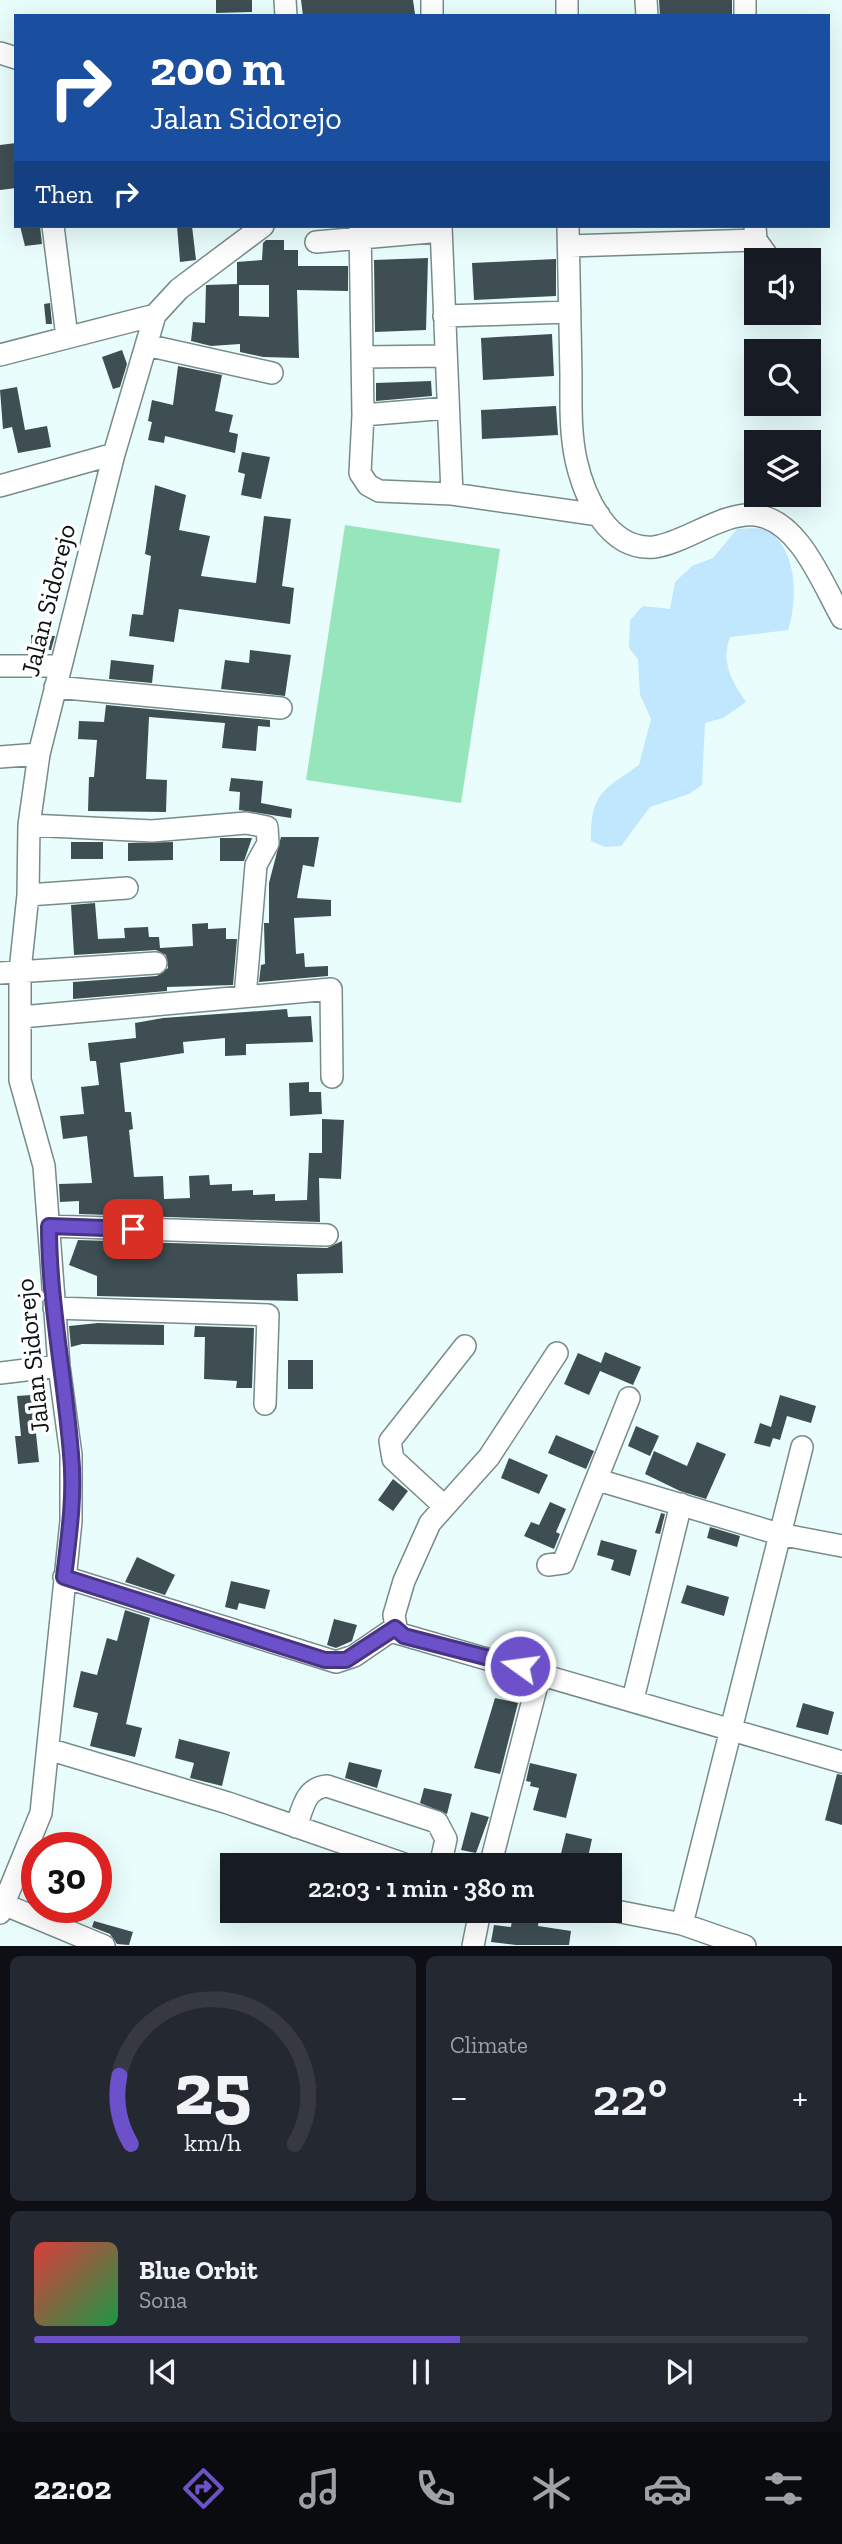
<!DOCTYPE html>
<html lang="en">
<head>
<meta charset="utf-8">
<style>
  :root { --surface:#171b24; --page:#242831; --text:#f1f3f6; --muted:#9ea1a6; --line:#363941; --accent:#6d51ca }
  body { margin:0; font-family:"Zilla Slab",serif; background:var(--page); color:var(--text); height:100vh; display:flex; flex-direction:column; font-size:26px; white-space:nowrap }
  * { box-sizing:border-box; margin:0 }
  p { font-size:23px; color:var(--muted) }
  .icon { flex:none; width:38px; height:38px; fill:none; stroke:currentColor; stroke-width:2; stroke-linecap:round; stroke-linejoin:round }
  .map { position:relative; height:1946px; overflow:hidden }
  .side { display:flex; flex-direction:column; gap:10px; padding:10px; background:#0d0f14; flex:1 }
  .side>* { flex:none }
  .guide { position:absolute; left:14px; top:14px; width:816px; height:214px; border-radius:0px; box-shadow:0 7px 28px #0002; background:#1a4fa0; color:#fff; overflow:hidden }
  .tools { position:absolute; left:744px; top:248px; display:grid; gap:14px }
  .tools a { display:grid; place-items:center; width:77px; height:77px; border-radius:0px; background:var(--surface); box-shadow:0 7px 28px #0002; font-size:35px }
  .speed { position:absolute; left:21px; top:1832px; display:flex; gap:14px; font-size:35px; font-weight:700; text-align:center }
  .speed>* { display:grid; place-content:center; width:91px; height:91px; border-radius:50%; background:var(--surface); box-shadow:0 7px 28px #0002; line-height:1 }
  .speed .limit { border:10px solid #d22; background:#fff; color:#111 }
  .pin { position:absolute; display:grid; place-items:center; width:60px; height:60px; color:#fff; margin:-30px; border-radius:14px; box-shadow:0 4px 10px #0006 }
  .me { position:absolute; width:77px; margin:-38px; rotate:284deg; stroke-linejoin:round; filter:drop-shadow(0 0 5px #0008) }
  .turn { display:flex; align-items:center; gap:24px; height:147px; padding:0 21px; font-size:32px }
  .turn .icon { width:91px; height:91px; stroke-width:2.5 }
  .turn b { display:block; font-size:49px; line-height:60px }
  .then { display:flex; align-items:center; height:66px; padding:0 21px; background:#0003; gap:14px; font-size:26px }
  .big { font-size:52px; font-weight:600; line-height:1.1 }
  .side .card { flex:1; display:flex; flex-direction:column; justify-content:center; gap:10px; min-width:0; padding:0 24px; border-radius:10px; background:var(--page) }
  .side .dial { align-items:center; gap:0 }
  .dial svg { height:182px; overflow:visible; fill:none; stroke:var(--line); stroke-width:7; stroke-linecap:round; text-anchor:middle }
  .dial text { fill:var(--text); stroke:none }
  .song { display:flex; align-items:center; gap:21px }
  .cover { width:84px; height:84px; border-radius:10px; background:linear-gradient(135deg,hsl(0 70% 55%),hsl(140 70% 35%)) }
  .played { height:7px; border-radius:4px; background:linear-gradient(90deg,var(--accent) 55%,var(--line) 55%) }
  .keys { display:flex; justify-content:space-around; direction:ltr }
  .heat { display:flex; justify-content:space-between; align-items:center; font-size:38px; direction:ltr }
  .side .tiles { flex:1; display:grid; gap:10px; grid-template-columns:1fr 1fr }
  .card:last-child { grid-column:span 2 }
  .trip { position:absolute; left:220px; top:1853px; width:402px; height:70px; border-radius:0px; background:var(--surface); box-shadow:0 7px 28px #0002; font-weight:600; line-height:70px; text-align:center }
  .dock { display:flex; height:112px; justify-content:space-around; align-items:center; background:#090b0e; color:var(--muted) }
  .dock .icon { width:49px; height:49px }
  .dock .active { color:var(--accent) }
  .dock b { font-size:32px; color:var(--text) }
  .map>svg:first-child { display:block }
  .green { fill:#97e5bb }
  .water { fill:#c0e7fd }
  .building { fill:#3e4e52; fill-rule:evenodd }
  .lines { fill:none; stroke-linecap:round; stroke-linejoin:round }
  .minor-casing { stroke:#788b8b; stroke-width:24 }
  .minor { stroke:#fff; stroke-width:21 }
  .route-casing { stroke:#473583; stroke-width:18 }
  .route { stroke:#6d51ca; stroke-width:12 }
  .labels { text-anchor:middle; stroke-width:7; stroke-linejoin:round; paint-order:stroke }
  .street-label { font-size:26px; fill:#0a1111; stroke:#fff }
</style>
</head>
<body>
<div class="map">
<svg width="842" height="1946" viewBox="0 0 842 1946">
  <rect width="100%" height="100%" fill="#e9fdfd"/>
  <path class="green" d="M345,525L500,549L461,803L306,780Z"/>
  <path class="water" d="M737,529C746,529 757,527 765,530C798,546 798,600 788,630L730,637C721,663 731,680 746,702L723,718L705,723L702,785L689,794L650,807L621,846L605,847L591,841C591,793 602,791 639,765L651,719L640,695L638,659L629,648L630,620L643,606L670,609L675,582L692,566L713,558Z"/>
  <path class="building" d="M216,0H252V12L216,13Z
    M301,0H413L415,14L303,16Z
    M659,0H732V16H660Z
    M16,143V188L0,190V145Z
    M20,226H40L42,244L25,246Z
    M177,226H192L196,260L180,262Z
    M266,240H284V250H298V266H348V291L297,290L299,358L263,357L240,352V344L211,346L191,341L193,322L205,323L206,285L237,284V262L262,260L263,243ZM239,285H269V317L239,316Z
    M428,258L426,330L375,332L374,260Z
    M556,259V296L474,300L472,263Z
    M50,303L52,324H46L44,304Z
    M552,334L554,376L483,380L481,338Z
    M122,350L127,364L120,387L113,389L102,357Z
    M178,366L222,375L215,411L233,415L229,432L238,434L235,453L165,436L164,443L148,440L152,422L148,421L152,400L173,405Z
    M431,381L432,396L376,401V383Z
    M17,387L25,430L47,426L51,447L18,453L12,427L3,429L0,390Z
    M556,406L558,435L482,439L481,410Z
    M242,452L270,457L261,499L241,495L245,474L238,472Z
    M155,485L186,495L179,530L210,536L201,576L256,583L264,516L291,519L282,586L294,588L290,624L179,609L174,642L129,636L132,614L143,615L151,556L145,554Z
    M31,635L55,636L51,650H31Z
    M250,650L291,655L285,696L221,689L225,660L249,663Z
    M111,660L154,665L152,683L109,679Z
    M106,705L270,720V727L258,726L256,751L222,748L225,723L149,717L146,779L167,780L166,812L88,811L89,777H94L97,740L78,739L79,721L104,722Z
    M231,778L263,781L261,803L292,809L291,818L239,810L240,792L229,791Z
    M281,837H319L314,867L303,865L297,898L331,900V916L294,918L296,954L304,953L305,967L328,966V976L259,982L261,965L265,964L264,923H269V883Z
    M220,838H252L244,861H220Z
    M71,842H103V859H71Z
    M173,842V860L128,861V843Z
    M95,903L98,939L125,938L124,928L148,927L149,937H159L160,948L193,946L192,924L208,923V929L226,928V939H237L233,985L167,987V991L73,999V982L157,976L168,968L166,955L156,950L74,955L71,905Z
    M287,1009L288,1017L311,1016L313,1042L246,1044V1055L225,1056V1038L183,1042L184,1053L120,1063L125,1112H131L133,1129L129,1130L134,1177L163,1176L164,1199L190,1198L189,1176L209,1175L210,1185L232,1184V1191L253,1190V1195L275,1194V1201L307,1200L309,1153H322V1119L344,1120L341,1179L319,1178L320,1222L79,1214V1201L60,1202L59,1184L92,1183L87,1136L63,1139L60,1116L84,1114L81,1087L99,1085L96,1061H90L88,1043L136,1038L135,1023L163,1018Z
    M309,1082V1092H321L322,1114L290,1116L289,1083Z
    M78,1240L327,1248L342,1241L343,1273L297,1274L298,1301L97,1296V1276L69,1265Z
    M98,1323L164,1325V1345L82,1344L71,1347L69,1326Z
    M195,1326L254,1328L252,1388H236L237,1381L204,1379L205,1337H194Z
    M605,1352L641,1367L633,1385L600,1371L589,1395L564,1384L578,1353L601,1363Z
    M288,1360H313V1389H288Z
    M32,1395L39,1462L18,1464L15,1436H21L17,1396Z
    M780,1395L816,1406L811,1423L787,1416L780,1440L773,1438L770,1447L754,1443L760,1423L771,1427Z
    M636,1426L659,1436L650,1456L628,1446Z
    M556,1435L594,1451L586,1469L548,1453Z
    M697,1442L726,1454L706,1499L680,1491L645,1474L654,1451L687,1466Z
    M509,1458L548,1475L539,1494L501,1478Z
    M393,1479L408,1491L393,1511L378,1500Z
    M550,1502L566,1509L556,1532L560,1534L554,1549L524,1536L531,1522L539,1525Z
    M661,1513L665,1514L660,1534L655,1533Z
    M710,1527L740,1536L737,1547L707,1538Z
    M601,1540L637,1550L630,1576L611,1570L614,1560L597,1555Z
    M137,1557L175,1575L165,1595L125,1582Z
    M231,1581L270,1590L265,1609L239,1603L237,1610L225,1607Z
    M687,1585L729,1597L724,1616L681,1603Z
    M125,1610L150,1618L126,1724L142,1728L135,1757L90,1746L98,1713L73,1707L81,1671L97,1675L107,1638L117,1641Z
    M334,1619L357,1625L352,1641L336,1648L327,1645Z
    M495,1698L518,1703L500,1774L474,1768Z
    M803,1703L834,1712L828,1735L796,1727Z
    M179,1739L230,1752L222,1786L190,1778L194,1763L175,1758Z
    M349,1762L382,1770L377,1788L345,1778Z
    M530,1763L577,1774L566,1818L533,1810L539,1788L530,1786L531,1782L526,1781Z
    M837,1774L842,1775V1825L825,1820Z
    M424,1788L452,1794L447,1814L420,1803Z
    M471,1812L489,1817L476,1853L461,1850Z
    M566,1833L592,1839L586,1866H558Z
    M526,1911H540L538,1926L571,1931L569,1945H516L491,1942L494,1925L511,1927L513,1912L525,1914Z
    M94,1921L133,1932L129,1945L117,1944L110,1934L92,1927Z"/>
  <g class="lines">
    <g class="minor-casing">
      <path id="minor" d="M285,0L286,16
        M432,0V16
        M567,0V16
        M646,0L647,16
        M745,0V16
        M0,53L16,58
        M53,226L67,337
        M360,226L363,415L360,473L368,485L379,491L452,494L599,515
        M441,226L452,494
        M568,226C569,275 570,325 571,375C571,403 570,432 576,460C584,496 608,551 654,547C685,543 724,511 756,515C800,521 823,585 842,618
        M756,240L771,261
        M316,242L441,231
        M569,246L756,240L755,226
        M444,316L570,312
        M146,345L272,373
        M0,355L155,315
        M362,357L446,356
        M363,415L448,408
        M0,486L114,454
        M0,666H60
        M55,687L281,708
        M0,757L39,754
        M29,825L152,831L246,823L267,827L268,843L256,865L245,997
        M28,895L127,888
        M0,973L156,963
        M21,1017L331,989L332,1077
        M49,1226L327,1235
        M54,1308L268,1315L265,1404
        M557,1353L489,1457L430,1523L404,1581L394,1615L397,1633L842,1762
        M0,1373L59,1366
        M598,1480L779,1534L842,1546
        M444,1506L393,1459L390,1441L465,1346
        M548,1565L563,1563L629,1398
        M64,1577L336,1662L354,1656L395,1628
        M633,1699L681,1504
        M48,1749L228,1803L410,1866
        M296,1827C303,1808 305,1788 327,1786L437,1822L446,1839L440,1866
        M490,1866L540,1673
        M3,1904L104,1946
        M611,1910L682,1924L745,1946
        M0,1913L41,1813L71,1521V1455L59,1366L44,1166L20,1080V971L28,895L29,825L39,754L114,454L155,315L179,289L263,226
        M682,1924L802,1447
        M473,1946L480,1911"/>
    </g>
    <use href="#minor" class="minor"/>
  </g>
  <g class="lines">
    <g class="route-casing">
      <path id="route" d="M133,1229L49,1226C49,1303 65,1378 71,1454C75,1495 69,1536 64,1577L325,1660H346L395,1628L404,1636L520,1666"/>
    </g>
    <use href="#route" class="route"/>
  </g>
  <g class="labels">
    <g class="street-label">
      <text transform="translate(48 600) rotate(-76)" y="9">Jalan Sidorejo</text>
      <text transform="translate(32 1356) rotate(-96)" y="9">Jalan Sidorejo</text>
    </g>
  </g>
</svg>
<div class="tools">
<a><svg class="icon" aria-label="sound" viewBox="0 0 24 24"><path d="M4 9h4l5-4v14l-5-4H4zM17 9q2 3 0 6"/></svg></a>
<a><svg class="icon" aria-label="search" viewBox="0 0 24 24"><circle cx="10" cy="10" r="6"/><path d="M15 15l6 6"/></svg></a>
<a><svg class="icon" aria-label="layers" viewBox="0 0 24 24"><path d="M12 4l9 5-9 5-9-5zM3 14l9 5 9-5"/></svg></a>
</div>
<div class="speed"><div class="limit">30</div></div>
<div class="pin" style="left:133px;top:1229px;background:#d93025"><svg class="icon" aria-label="arrive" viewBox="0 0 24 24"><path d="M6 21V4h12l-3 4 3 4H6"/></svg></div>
<svg class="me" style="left:520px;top:1666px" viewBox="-20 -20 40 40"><circle r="17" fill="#6d51ca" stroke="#fff" stroke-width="3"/><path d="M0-11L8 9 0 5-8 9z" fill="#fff"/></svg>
<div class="trip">22:03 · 1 min · 380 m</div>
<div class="guide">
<div class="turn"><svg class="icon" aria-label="right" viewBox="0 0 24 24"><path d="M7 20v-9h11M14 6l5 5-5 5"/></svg><div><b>200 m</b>Jalan Sidorejo</div></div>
<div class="then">Then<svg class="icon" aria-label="right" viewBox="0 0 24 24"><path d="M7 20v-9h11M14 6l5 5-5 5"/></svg></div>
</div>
</div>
<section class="side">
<div class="tiles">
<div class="card dial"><svg viewBox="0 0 100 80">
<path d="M14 69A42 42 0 1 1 86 69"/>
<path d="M14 69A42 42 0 0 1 9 39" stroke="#6d51ca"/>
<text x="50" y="56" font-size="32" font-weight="700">25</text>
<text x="50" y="72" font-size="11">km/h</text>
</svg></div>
<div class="card"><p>Climate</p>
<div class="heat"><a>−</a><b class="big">22°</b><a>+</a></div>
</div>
<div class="card">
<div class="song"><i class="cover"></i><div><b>Blue Orbit</b><p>Sona</p></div></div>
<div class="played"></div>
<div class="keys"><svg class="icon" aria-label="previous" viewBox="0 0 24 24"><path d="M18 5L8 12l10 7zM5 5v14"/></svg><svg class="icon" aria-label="pause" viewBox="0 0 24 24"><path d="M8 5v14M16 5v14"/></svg><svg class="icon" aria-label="next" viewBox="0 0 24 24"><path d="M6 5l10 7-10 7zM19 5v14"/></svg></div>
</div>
</div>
</section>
<nav class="dock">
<b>22:02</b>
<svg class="icon active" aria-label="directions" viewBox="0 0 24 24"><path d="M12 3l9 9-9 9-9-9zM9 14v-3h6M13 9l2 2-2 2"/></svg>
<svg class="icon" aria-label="music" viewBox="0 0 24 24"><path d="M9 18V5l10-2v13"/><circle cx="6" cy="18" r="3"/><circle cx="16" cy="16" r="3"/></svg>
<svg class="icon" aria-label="phone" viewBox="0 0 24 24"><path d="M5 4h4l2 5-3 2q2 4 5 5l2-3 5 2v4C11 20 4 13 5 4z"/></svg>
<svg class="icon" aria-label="climate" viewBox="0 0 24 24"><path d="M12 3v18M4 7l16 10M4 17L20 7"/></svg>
<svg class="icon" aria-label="car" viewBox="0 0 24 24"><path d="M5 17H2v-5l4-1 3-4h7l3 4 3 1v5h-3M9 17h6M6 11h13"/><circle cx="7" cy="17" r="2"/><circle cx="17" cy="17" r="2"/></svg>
<svg class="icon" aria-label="filters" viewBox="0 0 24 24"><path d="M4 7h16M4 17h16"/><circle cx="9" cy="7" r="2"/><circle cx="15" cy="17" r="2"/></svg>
</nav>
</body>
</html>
